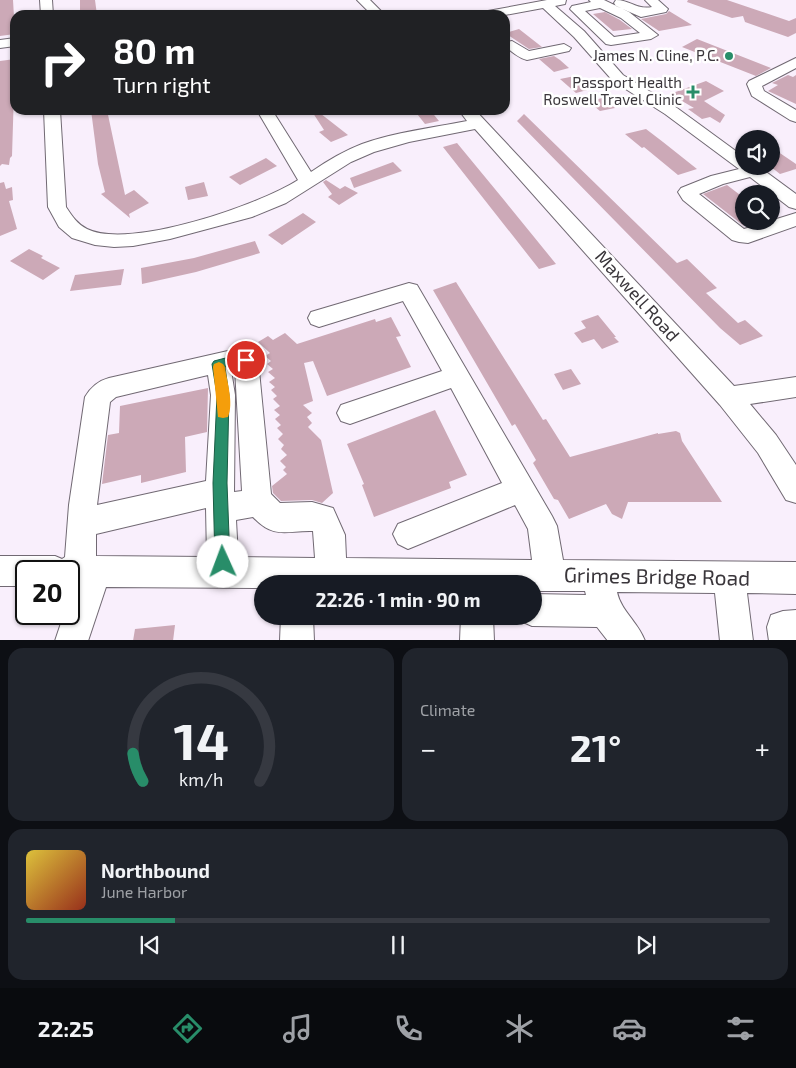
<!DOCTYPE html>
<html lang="en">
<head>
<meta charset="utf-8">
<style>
  :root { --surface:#171b24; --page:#20242c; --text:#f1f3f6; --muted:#9ea1a6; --line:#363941; --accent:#288d69 }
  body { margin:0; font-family:"Exo 2",sans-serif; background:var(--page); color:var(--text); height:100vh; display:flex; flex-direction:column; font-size:19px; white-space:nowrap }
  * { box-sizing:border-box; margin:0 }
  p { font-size:16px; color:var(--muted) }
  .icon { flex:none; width:28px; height:28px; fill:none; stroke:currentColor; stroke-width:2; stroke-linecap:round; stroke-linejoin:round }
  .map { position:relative; height:640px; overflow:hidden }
  .panel { display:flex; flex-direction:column; gap:8px; padding:8px; background:#0d0f14; flex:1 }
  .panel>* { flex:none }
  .guide { position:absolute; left:10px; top:10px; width:500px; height:105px; border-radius:15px; box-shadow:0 1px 4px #0004; background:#202124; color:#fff; overflow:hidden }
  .tools { position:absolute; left:735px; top:130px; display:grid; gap:10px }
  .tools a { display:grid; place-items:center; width:45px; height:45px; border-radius:50%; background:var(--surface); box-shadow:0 1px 4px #0004; font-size:25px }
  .speed { position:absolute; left:15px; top:560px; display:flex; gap:10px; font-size:25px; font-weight:700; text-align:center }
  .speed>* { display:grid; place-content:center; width:65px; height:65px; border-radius:50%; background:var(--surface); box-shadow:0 1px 4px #0004; line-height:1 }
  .speed .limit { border:2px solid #111; border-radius:8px; background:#fff; color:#111 }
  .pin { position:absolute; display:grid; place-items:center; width:42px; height:42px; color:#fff; margin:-21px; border:2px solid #fff; border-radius:50%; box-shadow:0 1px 5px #0007 }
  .me { position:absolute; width:55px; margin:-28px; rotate:358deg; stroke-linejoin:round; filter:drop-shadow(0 0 4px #0008) }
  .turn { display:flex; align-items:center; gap:18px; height:105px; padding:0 20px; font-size:22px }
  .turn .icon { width:65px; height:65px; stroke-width:2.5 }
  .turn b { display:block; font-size:35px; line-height:42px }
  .big { font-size:38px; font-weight:700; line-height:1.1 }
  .panel .widget { flex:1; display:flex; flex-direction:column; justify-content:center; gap:8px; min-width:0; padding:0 18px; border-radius:15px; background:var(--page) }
  .panel .dial { align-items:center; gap:0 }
  .dial svg { height:130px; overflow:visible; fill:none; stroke:var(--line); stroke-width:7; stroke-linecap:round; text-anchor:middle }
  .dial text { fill:var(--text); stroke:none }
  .song { display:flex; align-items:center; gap:15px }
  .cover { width:60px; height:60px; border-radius:8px; background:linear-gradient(135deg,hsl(50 70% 55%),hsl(10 70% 35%)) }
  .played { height:5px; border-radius:2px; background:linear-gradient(90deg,var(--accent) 20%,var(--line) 20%) }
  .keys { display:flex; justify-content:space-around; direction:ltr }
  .heat { display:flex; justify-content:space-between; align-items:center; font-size:28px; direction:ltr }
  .panel .tiles { flex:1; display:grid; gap:8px; grid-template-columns:1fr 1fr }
  .widget:last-child { grid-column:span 2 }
  .trip { position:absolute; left:254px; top:575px; width:288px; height:50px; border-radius:25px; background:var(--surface); box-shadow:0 1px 4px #0004; font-weight:700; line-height:50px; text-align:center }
  .menu { display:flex; height:80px; justify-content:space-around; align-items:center; background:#090b0e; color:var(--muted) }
  .menu .icon { width:35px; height:35px }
  .menu .selected { color:var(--accent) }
  .menu b { font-size:22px; color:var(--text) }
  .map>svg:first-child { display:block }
  .building { fill:#cca9b7 }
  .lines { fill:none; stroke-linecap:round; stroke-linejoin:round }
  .minor-casing { stroke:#716973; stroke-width:2 }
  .minor { fill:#fff; fill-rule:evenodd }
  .route { fill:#288d69; stroke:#1a5c44 }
  .slow { fill:#f59e0b }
  .poi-dot { fill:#288d69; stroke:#fff; stroke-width:2 }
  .labels { text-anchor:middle; stroke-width:5; stroke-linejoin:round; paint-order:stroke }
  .far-poi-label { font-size:15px; fill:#3a363b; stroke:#fff; text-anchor:end }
  .street-label { font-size:18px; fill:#3a363b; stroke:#fff }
  .near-street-label { font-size:21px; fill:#3a363b; stroke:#fff }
</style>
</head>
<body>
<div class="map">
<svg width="796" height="641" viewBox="0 0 796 641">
  <rect width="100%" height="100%" fill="#f9effc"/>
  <path class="building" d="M0,0H13L15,34L0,36Z
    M80,0H95L97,15H80Z
    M688,0H727L789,21L796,18V33L788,37L745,22L743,16L732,18L687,2Z
    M669,11L692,25L659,31L641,19L666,14Z
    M605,12L620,20L632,29L613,31L593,14Z
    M519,29L542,47L529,49L505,33Z
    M697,39L771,68L756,76L682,47Z
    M554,56L560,60L569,68L554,72L539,59Z
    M15,59L12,156L10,158L9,165L2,164L0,166V61Z
    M788,75L793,77L796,75V104L768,91L778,85L772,83Z
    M575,76L591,89L576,93L560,79Z
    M706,81L724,91L704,101L725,115L720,123L710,117L702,119L688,109L694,108L670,94Z
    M603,98L615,108L600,111L588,101Z
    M91,110H107L125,195L134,190L149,203L129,214L130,218L101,194L105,192L98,164Z
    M311,110H316L348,135L331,142L319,132L324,130Z
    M414,110H430L439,121L425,124Z
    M524,114L677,263L687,259L717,288L706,293L738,323L745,320L763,336L740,345L720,328L517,121Z
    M646,129L663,142L697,169L678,175L644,147L642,148L625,134Z
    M457,143L504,200L556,264L539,269L443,147Z
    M771,147L796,164V169L780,174L771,167Z
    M266,158L277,166L240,185L229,177Z
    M393,162L402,171L354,188L350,178Z
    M326,180L340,189L345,186L358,193L339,205L328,197L332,194L323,182Z
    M4,182L6,189L12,187L13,200L9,201L17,229L0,236V183Z
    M204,182L208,196L188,200L185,187Z
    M727,185L744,198V226L703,194Z
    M303,213L316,222L282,245L268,235Z
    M255,241L260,253L196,272L142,284L141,268L194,258Z
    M29,249L43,256L41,258L60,268L43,280L10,261Z
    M124,269L121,285L70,291L75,275Z
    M456,282L543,420L546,419L570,457L658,433V434L676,431L680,433L682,441L722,502H628L622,519L612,514L606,504L569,519L558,500L554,499L533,463L536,460L515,424L512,426L433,290Z
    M598,315L616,337H614L619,342L602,349L594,339L582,343L574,333L586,328L581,321Z
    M391,317L401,336L396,337L411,367L327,396L313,361L304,363L313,401L303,405L312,413L307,417L312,423L308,427L321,440L333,493L322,503L312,500L281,501L273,493L272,486L287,474L283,470L286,467L280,461L287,455L281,449L284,445L278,439L283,434L277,428L281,425L275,419L280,415L274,410L280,406L273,399L277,396L271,390L275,387L269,382L275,378L268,372L273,369L267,364L271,361L265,356L270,353L258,342L268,336L273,340L285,333L297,344L375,319L376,322Z
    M571,369L581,384L563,390L554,374Z
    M208,388L207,432L185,437L186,472L141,483V475L102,484L108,435L119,433L120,406Z
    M435,410L467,475L449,482L451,488L374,517L362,485L364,484L347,444Z
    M175,625L173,641H133L135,629Z"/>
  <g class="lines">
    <g class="minor-casing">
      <path id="minor" d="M40,0H52L53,15H41Z
        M357,0H370L385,15H372Z
        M547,0H566L565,4L555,6L584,31L623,75L677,108L744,157V166H758L796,194V209L789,207L750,177L723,184L699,194L744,229L796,213V226L748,243L739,242L732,240L683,200L678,192L681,188L711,176L739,169L665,114L613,81L574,37L543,8L505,15H482L488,11Z
        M589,0H604L629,12L658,35L651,39L611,45L606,44L570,9L572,6L591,2ZM600,8L621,18L640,33L614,37L585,11Z
        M616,0C630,0 637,10 652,7L645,0H658L668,9L666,12L641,17L616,6L614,3Z
        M15,38V46L0,48V40Z
        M512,41L529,51L564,44L571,48L569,51L527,60C519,58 510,51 505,45L507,42Z
        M796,58V68L762,86L764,91L796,110V122L790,120L752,96L747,84L749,81Z
        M44,110H60L66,207C72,216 77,224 87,229C130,250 259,205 298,180L258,112L260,110H272L311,172C327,161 344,151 362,144C396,132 432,128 467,121L461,113L463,110H475L734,386L796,377V397L750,404L776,435L796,465V503L786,500L758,453L720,405L475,129L409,142L374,152L351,162L286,203L252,217L170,239L133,246L114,247L95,245L72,238L59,227L48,207Z
        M409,283L417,285L552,516L557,526L563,560L796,562V594L747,593L753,641H720L715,593L617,592C621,611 638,622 645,641H608L597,627L532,626L521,621L519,616H532V594L586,595L585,591H532V584H262V588L106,587L88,641H55L64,614H69V602L74,586H69V571H26V586H0V556H55L62,559L65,557L69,505L85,397C91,387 98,381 109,378L241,348L254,353L258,360L271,494L280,503L312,502L333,508L345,535L346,558L532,560L528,529L515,505L408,549L398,544L393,534L398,524L502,483L451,388L350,424L341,421L337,413L341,405L442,371L403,301L319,327L311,324L308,318L311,312ZM235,369L242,491L234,492L235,395L231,370ZM208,375L211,395L206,481L97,505L110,402L116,397ZM206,508L207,557L96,556V534ZM253,517C275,540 286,530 313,531L315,558L238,557L236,520Z
        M796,610V641H769L767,627L771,615L783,611Z
        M281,616H313L314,641H280Z
        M461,616H493L494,641H460Z"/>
    </g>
    <use href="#minor" class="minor"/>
  </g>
  <path class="route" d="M241,354L250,357L252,360L250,363L246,365L241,363L225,367L229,395L227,483L230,562L228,568L223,570L217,568L215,562L213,483L217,395L212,364L214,361Z"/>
  <path class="slow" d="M219,362L223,364L225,367C227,382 234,403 228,417L223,418L218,417L213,367L214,364Z"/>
  <g class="poi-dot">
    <circle cx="729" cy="56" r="5"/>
    <path d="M690.5 84.5h5v5h5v5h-5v5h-5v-5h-5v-5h5z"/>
  </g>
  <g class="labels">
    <g class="far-poi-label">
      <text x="719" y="61">James N. Cline, P.C.</text>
      <text x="682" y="88">Passport Health<tspan x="682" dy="17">Roswell Travel Clinic</tspan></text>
    </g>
    <g class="street-label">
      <text transform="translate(637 296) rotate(48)" y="6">Maxwell Road</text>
    </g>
    <g class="near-street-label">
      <text transform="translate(657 577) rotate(1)" y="7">Grimes Bridge Road</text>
    </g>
  </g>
</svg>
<div class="tools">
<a><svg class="icon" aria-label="sound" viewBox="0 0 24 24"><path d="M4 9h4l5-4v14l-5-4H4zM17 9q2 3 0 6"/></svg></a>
<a><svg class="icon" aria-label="search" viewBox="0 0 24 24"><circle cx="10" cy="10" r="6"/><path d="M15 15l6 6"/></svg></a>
</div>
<div class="speed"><div class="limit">20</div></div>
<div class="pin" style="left:246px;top:360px;background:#d93025"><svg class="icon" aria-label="arrive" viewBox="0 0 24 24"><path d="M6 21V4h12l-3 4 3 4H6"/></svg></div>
<svg class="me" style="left:223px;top:562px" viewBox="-20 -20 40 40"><circle r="19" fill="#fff"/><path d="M0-13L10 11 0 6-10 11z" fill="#288d69"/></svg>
<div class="trip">22:26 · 1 min · 90 m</div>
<div class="guide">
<div class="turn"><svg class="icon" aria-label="right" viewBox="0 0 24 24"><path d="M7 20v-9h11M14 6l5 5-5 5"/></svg><div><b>80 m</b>Turn right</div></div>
</div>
</div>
<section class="panel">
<div class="tiles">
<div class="widget dial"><svg viewBox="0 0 100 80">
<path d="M14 69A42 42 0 1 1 86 69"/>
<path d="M14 69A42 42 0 0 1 8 52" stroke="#288d69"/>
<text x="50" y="56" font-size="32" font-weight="700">14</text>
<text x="50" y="72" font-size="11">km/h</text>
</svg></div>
<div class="widget"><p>Climate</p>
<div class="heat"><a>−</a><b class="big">21°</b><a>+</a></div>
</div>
<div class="widget">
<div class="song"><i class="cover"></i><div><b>Northbound</b><p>June Harbor</p></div></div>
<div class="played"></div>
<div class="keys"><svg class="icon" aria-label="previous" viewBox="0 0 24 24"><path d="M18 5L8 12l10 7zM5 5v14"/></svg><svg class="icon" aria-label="pause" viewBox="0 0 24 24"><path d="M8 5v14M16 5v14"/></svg><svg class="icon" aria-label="next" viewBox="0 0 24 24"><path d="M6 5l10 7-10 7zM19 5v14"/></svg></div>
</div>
</div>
</section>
<nav class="menu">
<b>22:25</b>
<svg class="icon selected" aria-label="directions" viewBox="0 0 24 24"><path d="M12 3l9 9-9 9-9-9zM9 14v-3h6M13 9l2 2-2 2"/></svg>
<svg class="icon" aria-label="music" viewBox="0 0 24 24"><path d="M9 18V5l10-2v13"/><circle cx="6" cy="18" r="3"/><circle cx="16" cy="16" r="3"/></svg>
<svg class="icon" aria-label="phone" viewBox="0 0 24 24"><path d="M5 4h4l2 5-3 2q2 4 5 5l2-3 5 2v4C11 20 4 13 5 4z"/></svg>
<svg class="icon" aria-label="climate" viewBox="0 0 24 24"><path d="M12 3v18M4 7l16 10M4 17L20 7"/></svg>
<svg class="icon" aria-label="car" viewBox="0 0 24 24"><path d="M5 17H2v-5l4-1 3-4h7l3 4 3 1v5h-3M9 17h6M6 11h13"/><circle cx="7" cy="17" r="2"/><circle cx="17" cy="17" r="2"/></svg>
<svg class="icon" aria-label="filters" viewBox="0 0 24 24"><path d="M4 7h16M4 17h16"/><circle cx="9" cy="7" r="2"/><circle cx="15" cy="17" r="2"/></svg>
</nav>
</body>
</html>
